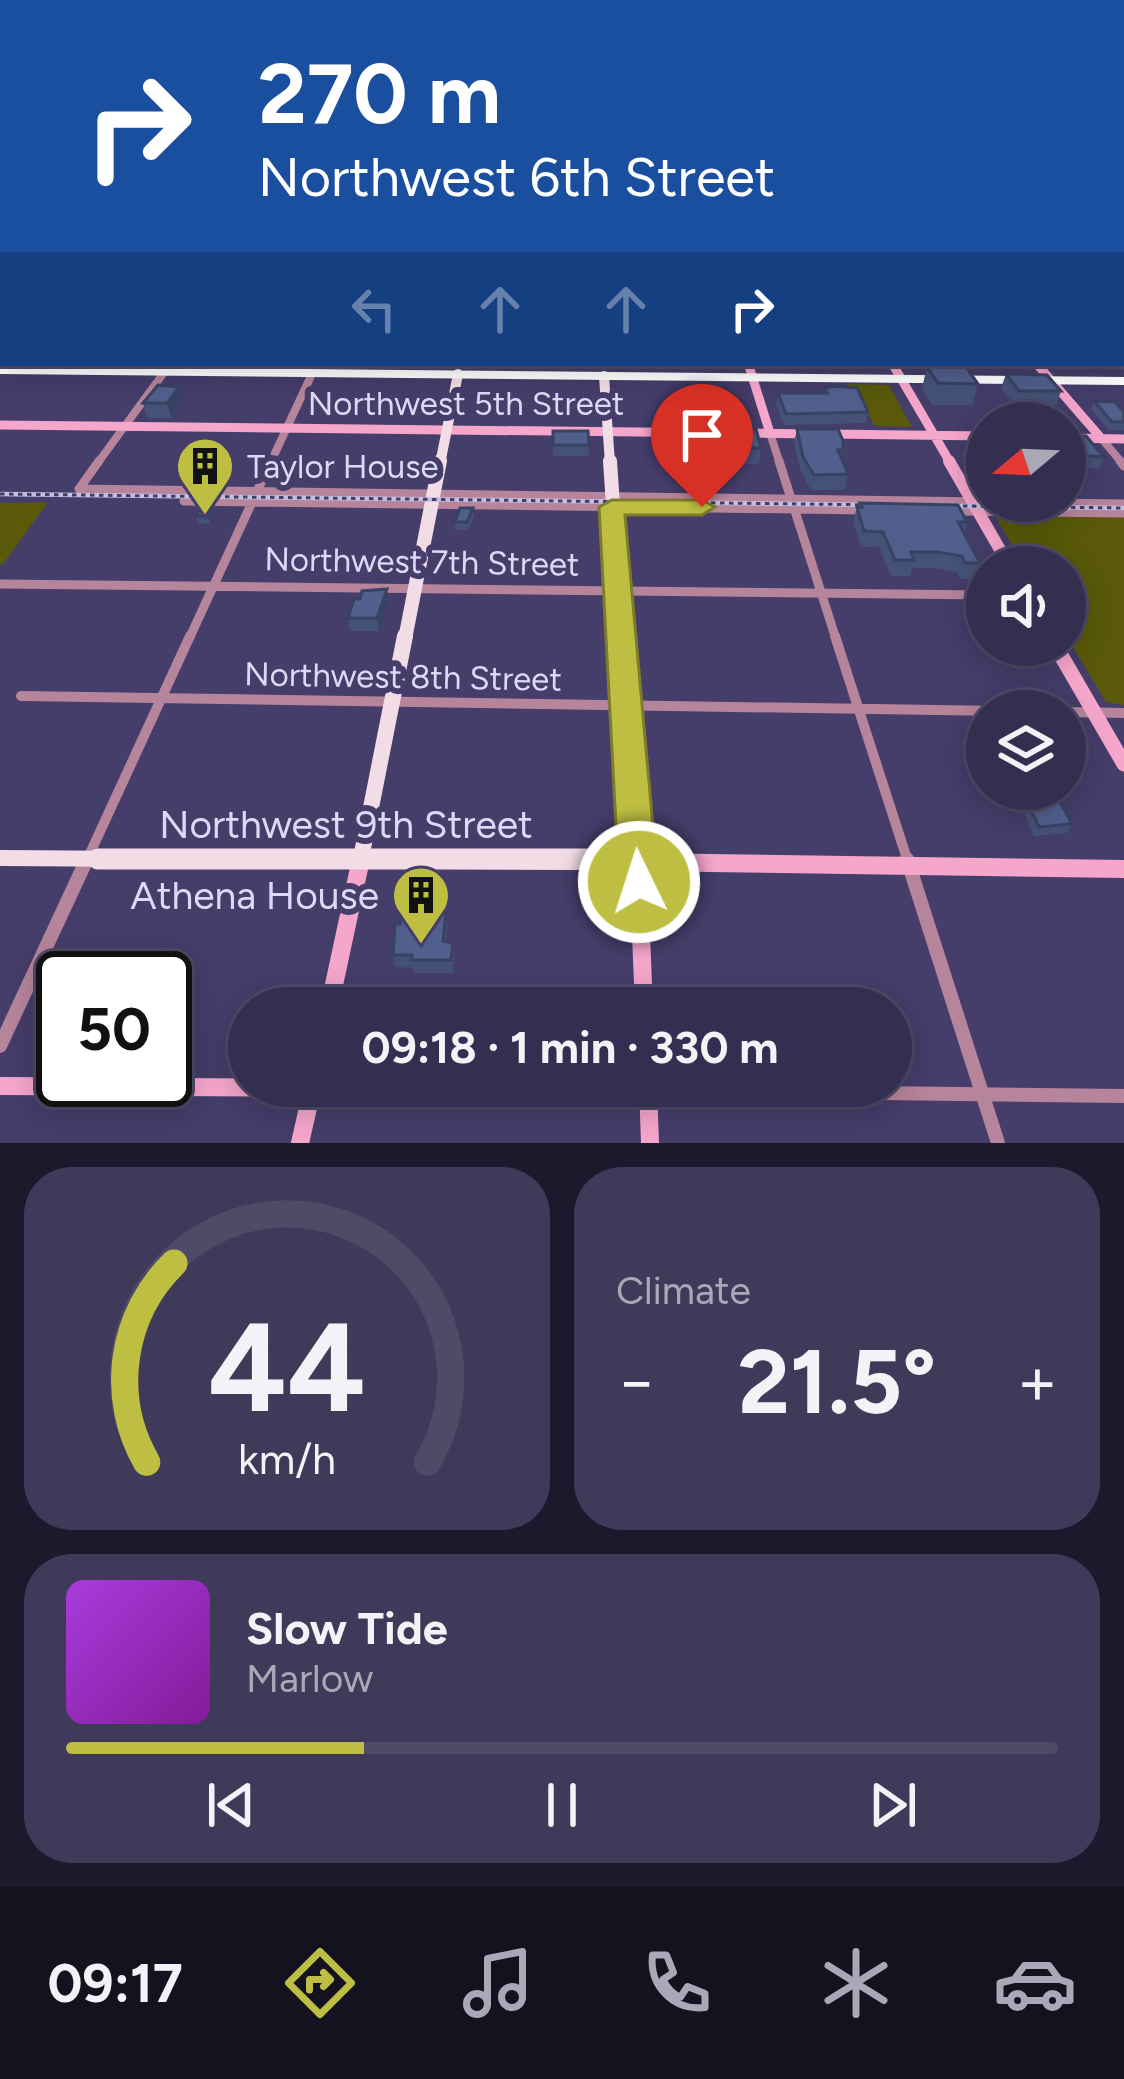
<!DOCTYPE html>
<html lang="en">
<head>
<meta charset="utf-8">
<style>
  :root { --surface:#342e50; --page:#3f3a5a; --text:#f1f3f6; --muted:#a9a8b7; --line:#4e4a67; --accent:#bebf42 }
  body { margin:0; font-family:Figtree,sans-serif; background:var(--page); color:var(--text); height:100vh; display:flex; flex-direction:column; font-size:45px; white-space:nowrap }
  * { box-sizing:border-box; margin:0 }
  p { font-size:39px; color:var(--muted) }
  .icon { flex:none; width:66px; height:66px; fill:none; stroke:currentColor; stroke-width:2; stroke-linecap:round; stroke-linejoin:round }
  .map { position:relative; height:1143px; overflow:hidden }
  .sheet { display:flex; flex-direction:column; gap:24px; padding:24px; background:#1d192c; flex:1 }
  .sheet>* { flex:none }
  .banner { position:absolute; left:0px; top:0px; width:1125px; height:366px; box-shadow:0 6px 30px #0003,0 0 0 3px var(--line); background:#1a4fa0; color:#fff; overflow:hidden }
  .needle { width:78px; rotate:251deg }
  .fabs { position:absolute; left:966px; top:402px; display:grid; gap:24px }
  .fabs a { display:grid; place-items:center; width:120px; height:120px; border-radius:50%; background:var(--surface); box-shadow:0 6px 30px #0003,0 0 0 3px var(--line); font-size:60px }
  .speed { position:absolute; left:36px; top:951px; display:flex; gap:24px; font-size:60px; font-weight:700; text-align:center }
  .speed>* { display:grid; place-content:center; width:156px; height:156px; border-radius:50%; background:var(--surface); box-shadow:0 6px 30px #0003,0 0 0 3px var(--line); line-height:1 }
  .speed .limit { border:6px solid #111; border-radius:18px; background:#fff; color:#111 }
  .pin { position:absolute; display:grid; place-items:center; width:102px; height:102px; color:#fff; margin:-123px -51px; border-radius:50% 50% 50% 0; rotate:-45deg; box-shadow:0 0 12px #0007 }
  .pin .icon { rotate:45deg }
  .me { position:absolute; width:132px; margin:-66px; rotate:356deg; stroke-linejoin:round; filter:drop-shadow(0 0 9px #0008) }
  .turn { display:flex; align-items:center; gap:42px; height:252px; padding:0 60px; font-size:54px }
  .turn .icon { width:156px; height:156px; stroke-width:2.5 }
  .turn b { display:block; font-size:84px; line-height:102px }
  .lanes { display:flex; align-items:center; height:114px; padding:0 60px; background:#0003; justify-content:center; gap:60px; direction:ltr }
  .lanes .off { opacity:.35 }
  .big { font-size:90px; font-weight:700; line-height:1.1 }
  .sheet .tile { flex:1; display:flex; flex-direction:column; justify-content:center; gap:18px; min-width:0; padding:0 42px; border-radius:48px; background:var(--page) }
  .sheet .dial { align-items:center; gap:0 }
  .dial svg { height:312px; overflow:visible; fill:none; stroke:var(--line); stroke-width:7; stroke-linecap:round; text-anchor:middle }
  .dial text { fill:var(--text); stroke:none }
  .song { display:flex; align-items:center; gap:36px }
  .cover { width:144px; height:144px; border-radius:18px; background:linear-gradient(135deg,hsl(280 70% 55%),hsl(290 70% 35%)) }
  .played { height:12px; border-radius:6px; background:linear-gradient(90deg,var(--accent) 30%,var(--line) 30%) }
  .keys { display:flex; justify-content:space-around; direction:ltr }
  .heat { display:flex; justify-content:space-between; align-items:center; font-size:66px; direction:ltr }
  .sheet .tiles { flex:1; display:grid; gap:24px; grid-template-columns:1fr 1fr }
  .tile:last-child { grid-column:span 2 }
  .trip { position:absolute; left:228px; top:987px; width:684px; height:120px; border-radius:60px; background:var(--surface); box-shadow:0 6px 30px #0003,0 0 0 3px var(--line); font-weight:700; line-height:120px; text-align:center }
  .dock { display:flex; height:192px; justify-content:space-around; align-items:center; background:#151220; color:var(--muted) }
  .dock .icon { width:84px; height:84px }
  .dock .active { color:var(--accent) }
  .dock b { font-size:54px; color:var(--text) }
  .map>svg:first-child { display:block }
  .green { fill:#595909 }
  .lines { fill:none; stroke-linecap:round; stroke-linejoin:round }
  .street-far3 { stroke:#b6849b; stroke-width:8 }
  .street-far2 { stroke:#b6849b; stroke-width:9 }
  .street-far1 { stroke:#b6849b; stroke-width:10 }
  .street { stroke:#b6849b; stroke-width:14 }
  .secondary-far3 { stroke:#f5a6cb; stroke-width:9 }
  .secondary-far2 { stroke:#f5a6cb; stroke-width:12 }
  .secondary-far1 { stroke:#f5a6cb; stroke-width:15 }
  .secondary { stroke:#f5a6cb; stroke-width:18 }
  .primary-far3 { stroke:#f2dde6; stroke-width:10 }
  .primary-far2 { stroke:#f2dde6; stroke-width:14 }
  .primary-far1 { stroke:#f2dde6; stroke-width:16 }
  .primary { stroke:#f2dde6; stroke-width:21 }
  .highway { fill:#fff; fill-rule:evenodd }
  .rail-casing { stroke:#c3c0df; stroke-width:4.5 }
  .rail { stroke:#453d6a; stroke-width:3; stroke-dasharray:4.5; stroke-linecap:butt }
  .wall { fill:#455278 }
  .shaded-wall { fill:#384262 }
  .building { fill:#505f8c; stroke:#384262; stroke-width:3 }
  .route { fill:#bebf42; stroke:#7c7c2b; stroke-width:3 }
  .labels { text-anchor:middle; stroke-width:12; stroke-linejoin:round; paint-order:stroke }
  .street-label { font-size:33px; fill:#dbd9f5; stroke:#453d6a }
  .poi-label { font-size:33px; fill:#dbd9f5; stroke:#453d6a; text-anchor:start }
  .near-street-label { font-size:39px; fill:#dbd9f5; stroke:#453d6a }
  .near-poi-label { font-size:39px; fill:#dbd9f5; stroke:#453d6a; text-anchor:end }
</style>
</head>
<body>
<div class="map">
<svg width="1124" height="1143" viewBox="0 0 1124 1143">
  <rect width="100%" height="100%" fill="#453d6a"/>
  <path class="green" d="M849,384L889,385L912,427L875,426L859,400L867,423L840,390Z
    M48,502L3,564H0V503Z
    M995,516H1124V705L1106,702L1065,634V567H1025Z"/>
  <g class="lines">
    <path class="street-far3" d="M770,433L780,464
      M1101,438L1123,464
      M97,464L171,363
      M270,464L317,363"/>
    <path class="street-far2" d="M99,461L79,489L1124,504
      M779,461L836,639
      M1120,461L1124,466
      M184,501L867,510
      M949,511L1124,513
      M0,584L987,595
      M189,639L271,461"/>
    <path class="street-far1" d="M835,636L908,862
      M21,696L1000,711
      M1065,712L1124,713
      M86,862L190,636"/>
    <path class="street" d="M907,859L998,1143
      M0,1046L87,859
      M649,1090L1124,1096"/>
    <path class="secondary-far3" d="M748,363L770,433
      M892,363L951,464
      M1036,363L1101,438
      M0,425L725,433
      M745,433L809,434
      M829,434L987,436
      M1065,438L1124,439"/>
    <path class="secondary-far2" d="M949,461L1010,567"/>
    <path class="secondary-far1" d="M1055,645L1124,764"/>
    <path class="secondary" d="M329,1008L361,859
      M644,1008L638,862L1124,869
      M0,1086L649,1090
      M648,1086L650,1143
      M300,1143L313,1086"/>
    <path class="primary-far3" d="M604,376L610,464
      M440,464L458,374"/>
    <path class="primary-far2" d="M610,461L622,639
      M405,639L440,461"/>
    <path class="primary-far1" d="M622,636L638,862
      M0,858L576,862
      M361,858L405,636"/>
    <path class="primary" d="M98,859H638"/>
    <path class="highway" d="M1122,167H1124V171H1122Z
      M0,278H3V284H0Z
      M0,321H3V327H0Z
      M1122,330H1124V336H1122Z
      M0,366L1124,377V385L0,374Z"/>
    <g class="rail-casing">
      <path id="rail" d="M0,494L1124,508"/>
    </g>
    <use href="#rail" class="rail"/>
  </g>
  <path class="wall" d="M927,367L978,384L972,405H932L922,388Z
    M1006,374L1061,391L1056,405H1014L1001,388Z
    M825,388L868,412L866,423L784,425L776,404L778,393H824Z
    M1094,401L1124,412V430H1109L1091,409Z
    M183,402L171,418H147L143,403Z
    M797,429L843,450L841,458L848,474L845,490H811L801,472L794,443Z
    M713,430L761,448L759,464L716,463L712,445Z
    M553,431H588L589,456H553Z
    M1065,435L1104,457L1099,469L1071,466L1065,462Z
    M860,503L967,522L964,533L980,563L975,579H960L957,572L932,568H912L910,576H891L879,547H861L853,522L857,507H859Z
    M473,508L474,516L468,530H455V522Z
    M216,515L210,524L198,523L196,516Z
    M387,589L389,601L379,631H350L348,618L360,599Z
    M1014,789H1053L1072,824L1067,833L1034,836Z
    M447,925L446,942L453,943L454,956L453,973H413V968L395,967L393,955Z"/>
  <path class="shaded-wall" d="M179,387L183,402L171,418L167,403Z
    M213,507L216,515L210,524L208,516Z
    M387,589L389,601L379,631L377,618Z"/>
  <path class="building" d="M927,367H966L978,384L938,383Z
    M1006,374L1047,375L1061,391H1019Z
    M158,385L179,387L167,403H143Z
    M834,386L857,388L868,412L786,414L778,393H827L825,388Z
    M1094,401L1115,402L1124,412V422H1112Z
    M756,429L761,448H717L713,430Z
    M797,429H838L843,441V450H838L848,474L814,475L803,457Z
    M553,431H588L589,445H553Z
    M1065,435L1086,436L1104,457L1076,455L1065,447Z
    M860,503L958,505L967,522H958L980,563H965L962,556L937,552H911L914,560H895L883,532L864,531L857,507H862Z
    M202,504L213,507L208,516H196Z
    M460,508H473L467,522H455Z
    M387,589L377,618H348L354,599H360L362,591Z
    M1021,789H1053L1072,824L1039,827Z
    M446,912L443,941L453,943L451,960H411L412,955H393L395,924H400L405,913Z"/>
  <linearGradient id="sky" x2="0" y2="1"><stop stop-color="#26223a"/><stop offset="0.45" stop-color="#565781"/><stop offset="1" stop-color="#565781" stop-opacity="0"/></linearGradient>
  <rect width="1124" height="293" fill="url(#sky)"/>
  <path class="route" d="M612,500H702L715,507L702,515H625L658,882L652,894L639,899L625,894L619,882L599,507Z"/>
  <defs>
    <g id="building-pin" transform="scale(3)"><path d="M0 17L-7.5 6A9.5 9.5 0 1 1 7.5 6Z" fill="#bebf42" stroke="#453d6a"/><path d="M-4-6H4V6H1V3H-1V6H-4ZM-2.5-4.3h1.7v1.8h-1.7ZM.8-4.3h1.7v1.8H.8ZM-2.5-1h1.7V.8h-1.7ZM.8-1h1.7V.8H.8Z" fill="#111"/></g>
  </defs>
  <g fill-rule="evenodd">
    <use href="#building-pin" x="205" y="466"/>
    <use href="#building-pin" x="421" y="895"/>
  </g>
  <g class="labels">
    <g class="street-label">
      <text x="466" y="415">Northwest 5th Street</text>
      <text transform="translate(422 561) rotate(1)" y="12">Northwest 7th Street</text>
      <text transform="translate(403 676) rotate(1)" y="12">Northwest 8th Street</text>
    </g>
    <g class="poi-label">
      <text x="247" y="478">Taylor House</text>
    </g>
    <g class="near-street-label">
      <text x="346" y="838">Northwest 9th Street</text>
    </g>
    <g class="near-poi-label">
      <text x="379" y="909">Athena House</text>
    </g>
  </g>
</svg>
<div class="fabs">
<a><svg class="needle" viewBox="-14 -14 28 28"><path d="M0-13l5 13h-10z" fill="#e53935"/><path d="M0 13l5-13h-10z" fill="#a9a8b7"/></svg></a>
<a><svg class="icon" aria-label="sound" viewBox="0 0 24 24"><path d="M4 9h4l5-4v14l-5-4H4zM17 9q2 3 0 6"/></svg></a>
<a><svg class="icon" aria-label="layers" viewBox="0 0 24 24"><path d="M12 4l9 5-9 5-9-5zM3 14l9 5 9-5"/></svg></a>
</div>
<div class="speed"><div class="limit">50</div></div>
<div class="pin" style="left:702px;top:507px;background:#d93025"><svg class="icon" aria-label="arrive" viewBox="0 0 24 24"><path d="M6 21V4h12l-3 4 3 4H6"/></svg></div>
<svg class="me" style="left:639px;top:882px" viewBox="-20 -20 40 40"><circle r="17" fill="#bebf42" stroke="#fff" stroke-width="3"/><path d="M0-11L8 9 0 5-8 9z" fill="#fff"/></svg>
<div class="trip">09:18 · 1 min · 330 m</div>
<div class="banner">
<div class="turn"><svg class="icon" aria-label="right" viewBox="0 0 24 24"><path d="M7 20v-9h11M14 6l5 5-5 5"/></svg><div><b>270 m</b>Northwest 6th Street</div></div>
<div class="lanes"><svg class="icon off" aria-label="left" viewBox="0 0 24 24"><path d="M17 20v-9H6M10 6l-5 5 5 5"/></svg><svg class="icon off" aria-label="ahead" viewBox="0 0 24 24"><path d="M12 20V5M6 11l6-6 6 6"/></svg><svg class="icon off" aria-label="ahead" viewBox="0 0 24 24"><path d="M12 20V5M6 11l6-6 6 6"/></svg><svg class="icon" aria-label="right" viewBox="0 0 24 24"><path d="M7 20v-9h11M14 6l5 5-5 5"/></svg></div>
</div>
</div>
<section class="sheet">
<div class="tiles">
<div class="tile dial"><svg viewBox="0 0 100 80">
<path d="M14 69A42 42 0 1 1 86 69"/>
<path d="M14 69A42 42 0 0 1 21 18" stroke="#bebf42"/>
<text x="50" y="56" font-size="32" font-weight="700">44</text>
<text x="50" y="72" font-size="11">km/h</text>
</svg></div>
<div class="tile"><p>Climate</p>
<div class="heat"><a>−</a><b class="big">21.5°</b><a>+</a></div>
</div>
<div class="tile">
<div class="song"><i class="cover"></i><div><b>Slow Tide</b><p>Marlow</p></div></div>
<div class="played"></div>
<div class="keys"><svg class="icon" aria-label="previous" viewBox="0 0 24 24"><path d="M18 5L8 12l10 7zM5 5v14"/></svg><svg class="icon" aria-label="pause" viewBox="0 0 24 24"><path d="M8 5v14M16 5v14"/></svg><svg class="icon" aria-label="next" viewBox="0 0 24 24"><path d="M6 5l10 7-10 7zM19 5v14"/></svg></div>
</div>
</div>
</section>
<nav class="dock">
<b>09:17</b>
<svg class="icon active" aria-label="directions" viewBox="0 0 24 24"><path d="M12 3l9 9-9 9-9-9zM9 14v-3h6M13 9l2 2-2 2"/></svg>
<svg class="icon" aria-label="music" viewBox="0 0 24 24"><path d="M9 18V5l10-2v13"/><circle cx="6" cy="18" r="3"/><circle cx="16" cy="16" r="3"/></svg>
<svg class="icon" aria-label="phone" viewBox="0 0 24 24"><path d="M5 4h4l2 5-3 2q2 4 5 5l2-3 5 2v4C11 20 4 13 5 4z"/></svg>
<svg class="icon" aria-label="climate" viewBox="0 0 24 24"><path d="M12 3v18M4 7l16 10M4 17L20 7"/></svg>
<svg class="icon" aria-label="car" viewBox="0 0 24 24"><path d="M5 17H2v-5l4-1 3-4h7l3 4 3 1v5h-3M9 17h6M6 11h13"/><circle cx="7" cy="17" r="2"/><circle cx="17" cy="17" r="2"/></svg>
</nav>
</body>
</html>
